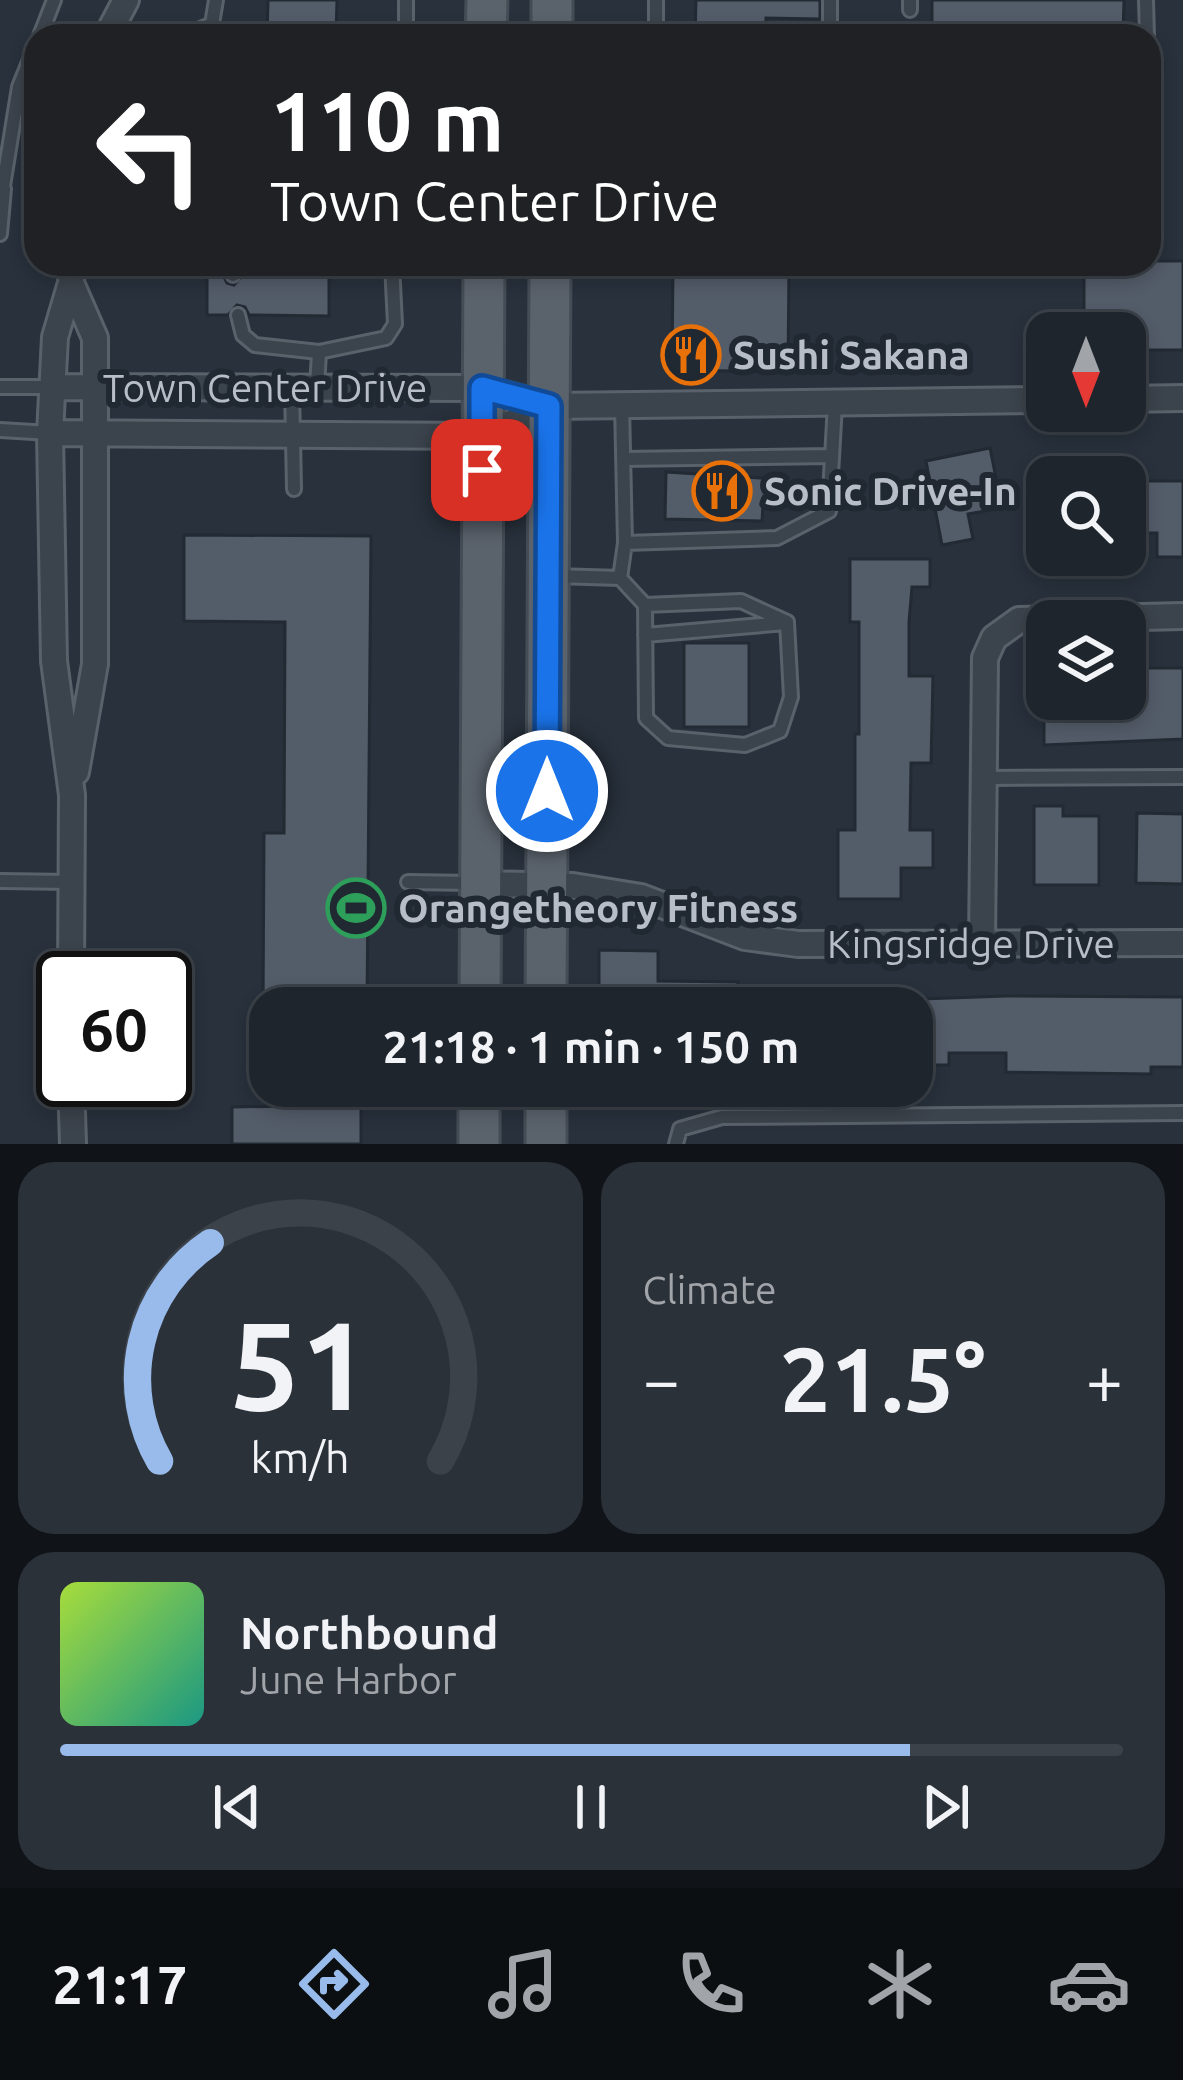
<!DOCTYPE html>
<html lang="en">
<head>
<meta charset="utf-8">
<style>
  :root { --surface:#1e252d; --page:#2b3139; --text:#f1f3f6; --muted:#a1a5aa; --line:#3c4249; --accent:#98bbec }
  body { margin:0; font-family:Ubuntu,sans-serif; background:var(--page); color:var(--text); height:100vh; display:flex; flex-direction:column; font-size:45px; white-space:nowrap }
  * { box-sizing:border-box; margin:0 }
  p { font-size:39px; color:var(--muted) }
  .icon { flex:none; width:66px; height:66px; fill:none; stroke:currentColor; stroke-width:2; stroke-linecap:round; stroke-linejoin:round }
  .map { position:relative; height:1144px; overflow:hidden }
  .drawer { display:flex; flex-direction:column; gap:18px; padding:18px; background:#101419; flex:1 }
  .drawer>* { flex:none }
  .hud { position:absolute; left:24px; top:24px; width:1137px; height:252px; border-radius:36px; box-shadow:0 6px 18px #0003,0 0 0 3px var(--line); background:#202124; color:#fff; overflow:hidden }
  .needle { width:78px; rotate:180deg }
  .controls { position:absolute; left:1026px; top:312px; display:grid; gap:24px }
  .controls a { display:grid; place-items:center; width:120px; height:120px; border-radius:24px; background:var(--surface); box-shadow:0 6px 18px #0003,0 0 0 3px var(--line); font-size:60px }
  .speed { position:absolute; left:36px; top:951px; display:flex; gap:24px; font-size:60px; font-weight:700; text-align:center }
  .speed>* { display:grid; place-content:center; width:156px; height:156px; border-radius:50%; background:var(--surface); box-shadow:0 6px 18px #0003,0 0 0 3px var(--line); line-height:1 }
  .speed .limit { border:6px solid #111; border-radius:18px; background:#fff; color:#111 }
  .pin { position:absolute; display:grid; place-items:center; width:102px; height:102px; color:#fff; margin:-51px; border-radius:24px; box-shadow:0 6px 18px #0006 }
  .me { position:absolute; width:132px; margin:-66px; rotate:0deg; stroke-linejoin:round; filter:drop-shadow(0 0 9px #0008) }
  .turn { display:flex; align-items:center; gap:42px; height:252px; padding:0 48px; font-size:54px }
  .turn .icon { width:156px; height:156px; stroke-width:2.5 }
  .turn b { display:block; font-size:84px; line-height:102px }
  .big { font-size:90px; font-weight:700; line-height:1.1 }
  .drawer .card { flex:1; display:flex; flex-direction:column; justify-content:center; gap:18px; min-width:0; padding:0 42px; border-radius:36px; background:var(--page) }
  .drawer .dial { align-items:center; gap:0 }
  .dial svg { height:312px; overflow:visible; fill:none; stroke:var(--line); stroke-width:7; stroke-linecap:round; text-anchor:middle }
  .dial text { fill:var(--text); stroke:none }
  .song { display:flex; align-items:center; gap:36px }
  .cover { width:144px; height:144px; border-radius:18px; background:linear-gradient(135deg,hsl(80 70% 55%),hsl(170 70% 35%)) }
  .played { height:12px; border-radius:6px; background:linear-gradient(90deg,var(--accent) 80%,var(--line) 80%) }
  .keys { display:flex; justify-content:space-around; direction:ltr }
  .heat { display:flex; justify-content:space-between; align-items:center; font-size:66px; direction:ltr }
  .drawer .tiles { flex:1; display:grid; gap:18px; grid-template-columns:1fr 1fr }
  .card:last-child { grid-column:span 2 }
  .trip { position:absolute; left:249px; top:987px; width:684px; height:120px; border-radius:36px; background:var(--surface); box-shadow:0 6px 18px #0003,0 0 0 3px var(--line); font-weight:700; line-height:120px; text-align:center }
  .dock { display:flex; height:192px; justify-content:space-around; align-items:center; background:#0c0f12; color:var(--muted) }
  .dock .icon { width:84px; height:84px }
  .dock .active { color:var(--accent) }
  .dock b { font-size:54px; color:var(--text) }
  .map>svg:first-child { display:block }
  .building { fill:#535c69; stroke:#222a34; stroke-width:3 }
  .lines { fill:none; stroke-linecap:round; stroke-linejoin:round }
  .lane-casing { stroke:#59616a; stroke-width:18 }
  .street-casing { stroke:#59616a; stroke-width:30 }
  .primary-casing { stroke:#444c55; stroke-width:45 }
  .lane { stroke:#3b434c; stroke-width:12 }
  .street { stroke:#3b434c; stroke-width:24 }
  .primary { stroke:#5a626c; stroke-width:39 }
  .route-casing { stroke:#114b97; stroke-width:30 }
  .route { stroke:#1a73e8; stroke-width:21 }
  .labels { text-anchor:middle; stroke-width:12; stroke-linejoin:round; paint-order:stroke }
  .poi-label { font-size:39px; font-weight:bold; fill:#b7bec7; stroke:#202832; text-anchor:start }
  .street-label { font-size:39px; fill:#b7bec7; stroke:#202832 }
</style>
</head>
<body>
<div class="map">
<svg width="1183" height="1144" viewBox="0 0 1183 1144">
  <rect width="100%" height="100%" fill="#28313c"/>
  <path class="building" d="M268,0H337L336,36H267Z
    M696,0H820V19L766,18V36H695Z
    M932,0H1124L1123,36H932Z
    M1149,261H1183V350H1125V333H1084V264Z
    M267,264H329V316L249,315L245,307L237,305L228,315H207V275H223L227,283L234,285L243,275L267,276Z
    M673,264H789L788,372L672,370Z
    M990,448L1002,508L968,514L973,539L942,545L926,461Z
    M666,472L778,479V504H763L762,521L665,519Z
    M1125,481H1183V557H1157V533H1125Z
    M184,535L371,536L367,1008H263L264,833H284L285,622L184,621Z
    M850,559H930V587H912L909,622V676H933L931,763H911L910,830H933V868H901V899H838V830H855V734H859V622H850Z
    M684,643H749V727H684Z
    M1125,668H1183V739L1044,745V699H1125Z
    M1034,806H1063V816H1099V885H1034Z
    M1137,813L1183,814V884L1136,883Z
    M599,950L658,951V981L738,982V1008H599Z
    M1006,996L1183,997V1067H1151V1074L1006,1072V1053H949V1065H921V999Z
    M292,1106L361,1107V1144H232V1107Z"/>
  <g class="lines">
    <g class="lane-casing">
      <path id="lane" d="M1146,0L1147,36
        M910,10V0
        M40,36L54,0
        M183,36L210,25
        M210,36L216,0
        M406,36V0
        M656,36V0
        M830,36V0
        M3,186L19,87L36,45
        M0,234L4,189L1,182
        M233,264V275
        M238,315L243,335L255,345L319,352
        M0,387H51
        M292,388L294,489
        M317,388L319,352L386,338L395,324L392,264
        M622,405L625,543L777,538L829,511L835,404
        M0,430L50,433
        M623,459L832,456
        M555,576L620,578L645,605L741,601L787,622L791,697L780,731L745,745L668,738L646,718L645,605
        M620,578L625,543
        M645,635L786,623
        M984,778L1183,777
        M0,881L71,882
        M408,882L473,883
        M676,1144L680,1129L722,1117L1183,1113"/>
    </g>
    <g class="street-casing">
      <path id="street" d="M107,36L126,0
        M71,283L95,338V664L76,772
        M51,387L482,388L549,406L1047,400
        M1125,399L1183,398
        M50,433L482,436L549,406
        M480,884L573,886L641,897L745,937L798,944L1183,943
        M982,945L985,658L994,638L1019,620L1183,616
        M71,978L72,795L54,661L50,433L55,337L71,283L72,264
        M71,1080L73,1144"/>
    </g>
    <g class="primary-casing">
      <path id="primary" d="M486,36L487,0
        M552,36V0
        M480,1008L484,264
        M546,1008L550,264
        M546,1086V1144
        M479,1144V1086"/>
    </g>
    <use href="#lane" class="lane"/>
    <use href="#street" class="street"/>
    <use href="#primary" class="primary"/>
  </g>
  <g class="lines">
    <g class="route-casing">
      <path id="route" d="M482,470V388L549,406L547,791"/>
    </g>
    <use href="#route" class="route"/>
  </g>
  <defs>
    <g id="restaurant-ring" transform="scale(3)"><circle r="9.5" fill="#202832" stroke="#e8710a" stroke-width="1.5"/><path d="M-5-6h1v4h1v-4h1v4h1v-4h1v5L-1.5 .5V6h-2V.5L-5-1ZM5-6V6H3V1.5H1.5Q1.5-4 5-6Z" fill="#e8710a"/></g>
    <g id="stadium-ring" transform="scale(3)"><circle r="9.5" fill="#202832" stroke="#2e9e5b" stroke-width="1.5"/><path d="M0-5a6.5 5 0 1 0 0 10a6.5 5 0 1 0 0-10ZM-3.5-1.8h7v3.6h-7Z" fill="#2e9e5b"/></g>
  </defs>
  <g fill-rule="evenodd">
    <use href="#restaurant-ring" x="691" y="355"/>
    <use href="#restaurant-ring" x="722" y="491"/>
    <use href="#stadium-ring" x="356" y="908"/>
  </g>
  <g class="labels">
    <g class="poi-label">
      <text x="733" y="369">Sushi Sakana</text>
      <text x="764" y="505">Sonic Drive-In</text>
      <text x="398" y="922">Orangetheory Fitness</text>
    </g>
    <g class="street-label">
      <text x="265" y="402">Town Center Drive</text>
      <text x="971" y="958">Kingsridge Drive</text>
    </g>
  </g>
</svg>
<div class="controls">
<a><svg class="needle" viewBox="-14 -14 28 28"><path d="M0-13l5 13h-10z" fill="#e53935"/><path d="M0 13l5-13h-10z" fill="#a1a5aa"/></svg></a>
<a><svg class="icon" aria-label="search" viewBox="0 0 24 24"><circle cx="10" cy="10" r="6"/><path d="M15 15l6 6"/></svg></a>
<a><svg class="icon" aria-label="layers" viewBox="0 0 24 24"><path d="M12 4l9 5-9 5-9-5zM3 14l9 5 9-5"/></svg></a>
</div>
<div class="speed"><div class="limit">60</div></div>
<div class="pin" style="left:482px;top:470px;background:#d93025"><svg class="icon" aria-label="arrive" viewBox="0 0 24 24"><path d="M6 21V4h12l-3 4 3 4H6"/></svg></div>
<svg class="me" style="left:547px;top:791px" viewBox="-20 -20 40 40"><circle r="17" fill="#1a73e8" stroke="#fff" stroke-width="3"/><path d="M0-11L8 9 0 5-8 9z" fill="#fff"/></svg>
<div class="trip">21:18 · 1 min · 150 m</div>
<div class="hud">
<div class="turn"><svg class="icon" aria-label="left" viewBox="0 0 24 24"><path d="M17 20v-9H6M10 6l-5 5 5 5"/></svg><div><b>110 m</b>Town Center Drive</div></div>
</div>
</div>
<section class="drawer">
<div class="tiles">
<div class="card dial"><svg viewBox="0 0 100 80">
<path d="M14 69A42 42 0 1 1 86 69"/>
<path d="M14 69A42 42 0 0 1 27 13" stroke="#98bbec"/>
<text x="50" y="56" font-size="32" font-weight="700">51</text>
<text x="50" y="72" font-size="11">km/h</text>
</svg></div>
<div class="card"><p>Climate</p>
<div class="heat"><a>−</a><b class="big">21.5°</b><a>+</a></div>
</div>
<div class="card">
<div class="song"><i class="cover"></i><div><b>Northbound</b><p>June Harbor</p></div></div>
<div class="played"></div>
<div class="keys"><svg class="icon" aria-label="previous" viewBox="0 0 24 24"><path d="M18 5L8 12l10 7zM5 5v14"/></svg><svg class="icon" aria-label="pause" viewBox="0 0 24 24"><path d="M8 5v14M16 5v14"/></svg><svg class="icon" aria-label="next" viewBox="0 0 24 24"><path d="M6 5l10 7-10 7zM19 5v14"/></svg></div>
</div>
</div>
</section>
<nav class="dock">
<b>21:17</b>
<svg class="icon active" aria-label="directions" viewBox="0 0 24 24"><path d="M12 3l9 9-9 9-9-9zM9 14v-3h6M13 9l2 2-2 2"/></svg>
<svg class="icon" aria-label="music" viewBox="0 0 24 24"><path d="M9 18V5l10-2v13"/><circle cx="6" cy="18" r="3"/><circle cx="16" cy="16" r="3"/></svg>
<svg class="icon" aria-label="phone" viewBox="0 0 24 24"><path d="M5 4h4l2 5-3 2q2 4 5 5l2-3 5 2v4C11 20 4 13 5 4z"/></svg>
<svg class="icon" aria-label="climate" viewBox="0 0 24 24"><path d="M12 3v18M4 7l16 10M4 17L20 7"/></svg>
<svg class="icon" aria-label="car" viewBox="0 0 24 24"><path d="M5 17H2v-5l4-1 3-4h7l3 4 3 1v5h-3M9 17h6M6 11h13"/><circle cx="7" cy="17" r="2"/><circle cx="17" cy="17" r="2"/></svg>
</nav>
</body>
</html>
